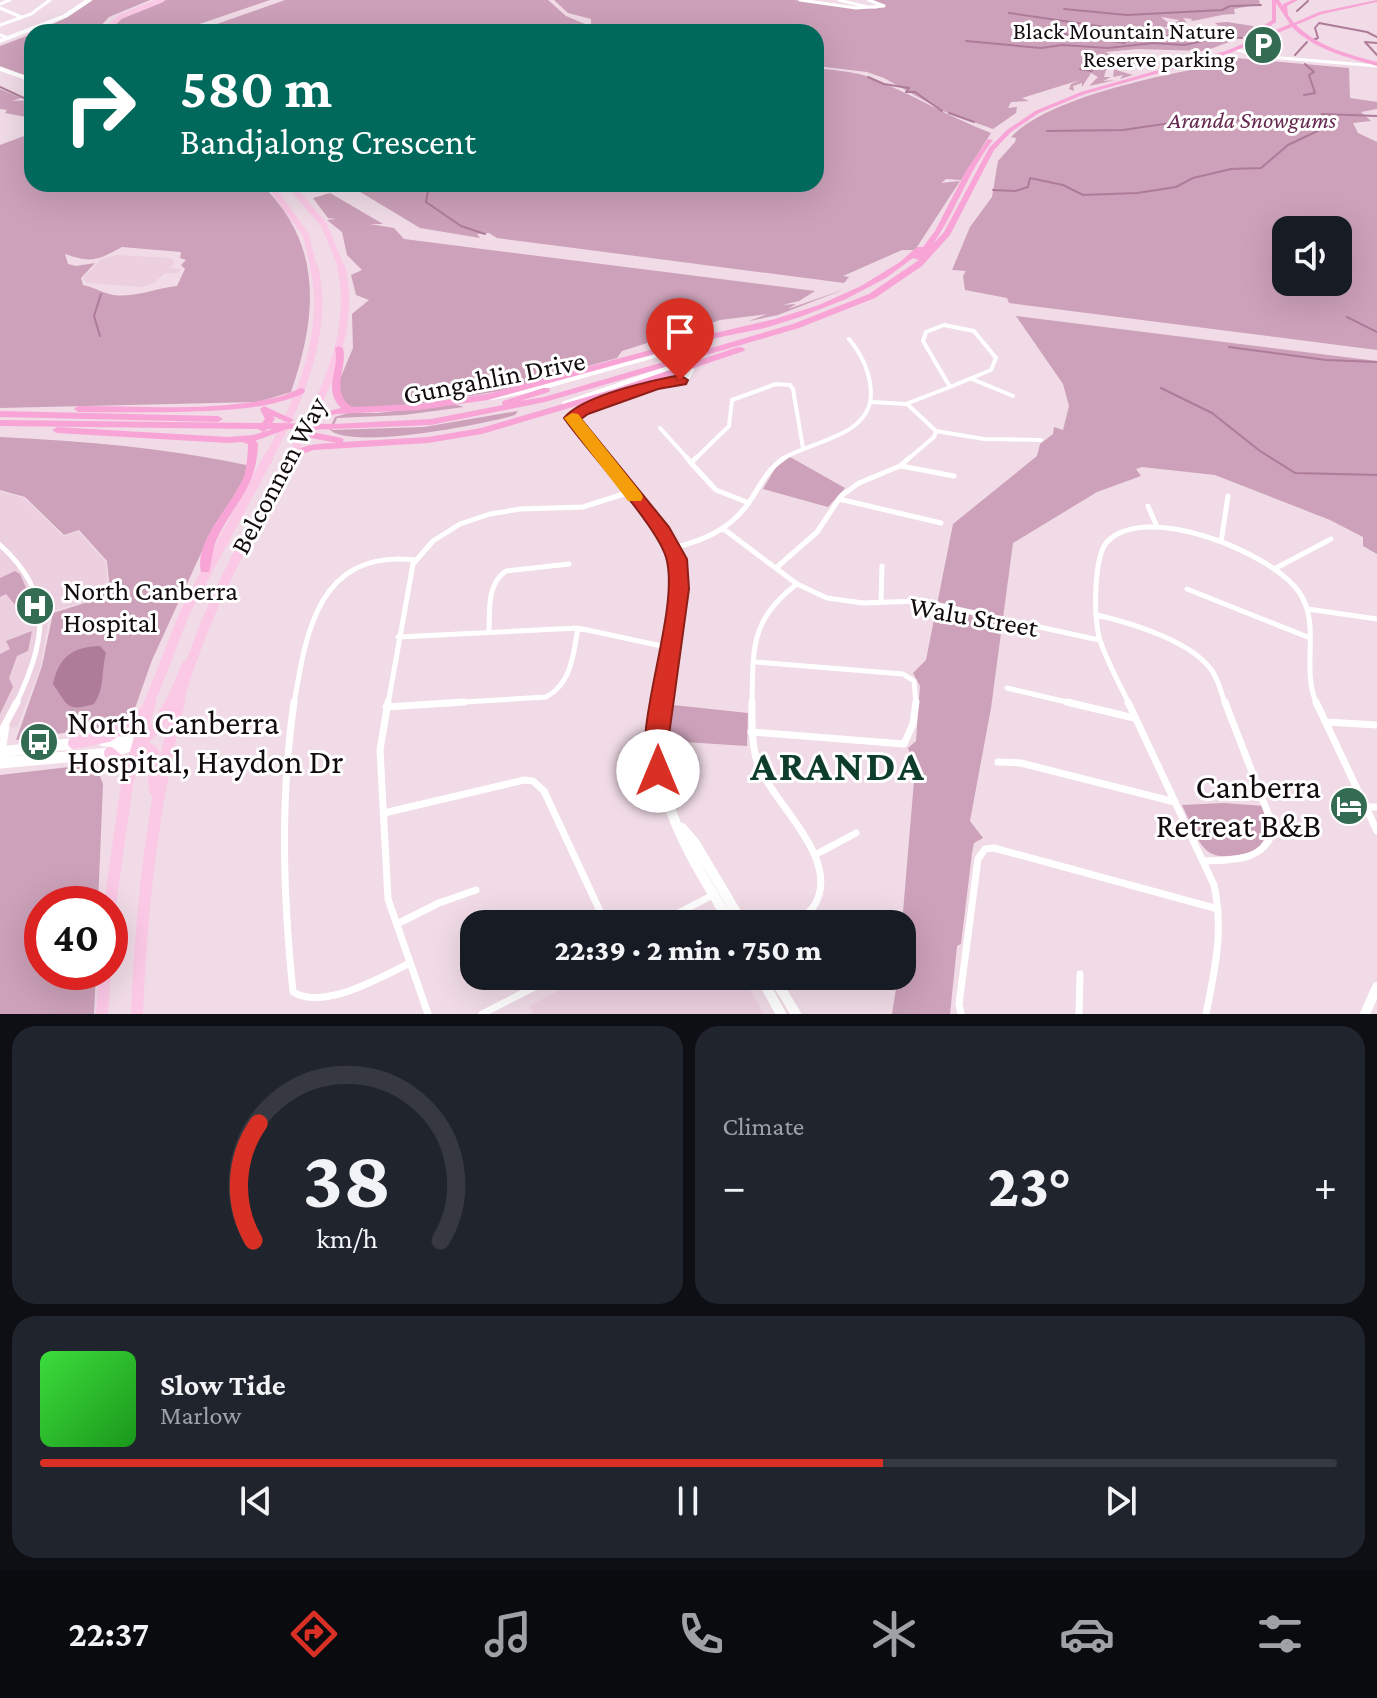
<!DOCTYPE html>
<html lang="en">
<head>
<meta charset="utf-8">
<style>
  :root { --surface:#171b24; --page:#20242c; --text:#f1f3f6; --muted:#9ea1a6; --line:#363941; --accent:#d93025 }
  body { margin:0; font-family:"Crimson Pro",serif; background:var(--page); color:var(--text); height:100vh; display:flex; flex-direction:column; font-size:30px; white-space:nowrap }
  * { box-sizing:border-box; margin:0 }
  p { font-size:26px; color:var(--muted) }
  .icon { flex:none; width:44px; height:44px; fill:none; stroke:currentColor; stroke-width:2; stroke-linecap:round; stroke-linejoin:round }
  .map { position:relative; height:1014px; overflow:hidden }
  .details { display:flex; flex-direction:column; gap:12px; padding:12px; background:#0d0f14; flex:1 }
  .details>* { flex:none }
  .guide { position:absolute; left:24px; top:24px; width:800px; height:168px; border-radius:24px; box-shadow:0 8px 32px #0002; background:#00695c; color:#fff; overflow:hidden }
  .tools { position:absolute; left:1272px; top:216px; display:grid; gap:16px }
  .tools a { display:grid; place-items:center; width:80px; height:80px; border-radius:16px; background:var(--surface); box-shadow:0 8px 32px #0002; font-size:40px }
  .speed { position:absolute; left:24px; top:886px; display:flex; gap:16px; font-size:40px; font-weight:700; text-align:center }
  .speed>* { display:grid; place-content:center; width:104px; height:104px; border-radius:50%; background:var(--surface); box-shadow:0 8px 32px #0002; line-height:1 }
  .speed .limit { border:12px solid #d22; background:#fff; color:#111 }
  .pin { position:absolute; display:grid; place-items:center; width:68px; height:68px; color:#fff; margin:-82px -34px; border-radius:50% 50% 50% 0; rotate:-45deg; box-shadow:0 0 8px #0007 }
  .pin .icon { rotate:45deg }
  .me { position:absolute; width:88px; margin:-44px; rotate:0deg; stroke-linejoin:round; filter:drop-shadow(0 0 6px #0008) }
  .turn { display:flex; align-items:center; gap:28px; height:168px; padding:0 24px; font-size:36px }
  .turn .icon { width:104px; height:104px; stroke-width:2.5 }
  .turn b { display:block; font-size:56px; line-height:68px }
  .big { font-size:60px; font-weight:800; line-height:1.1 }
  .details .widget { flex:1; display:flex; flex-direction:column; justify-content:center; gap:12px; min-width:0; padding:0 28px; border-radius:24px; background:var(--page) }
  .details .dial { align-items:center; gap:0 }
  .dial svg { height:208px; overflow:visible; fill:none; stroke:var(--line); stroke-width:7; stroke-linecap:round; text-anchor:middle }
  .dial text { fill:var(--text); stroke:none }
  .song { display:flex; align-items:center; gap:24px }
  .cover { width:96px; height:96px; border-radius:12px; background:linear-gradient(135deg,hsl(120 70% 55%),hsl(120 70% 35%)) }
  .played { height:8px; border-radius:4px; background:linear-gradient(90deg,var(--accent) 65%,var(--line) 65%) }
  .keys { display:flex; justify-content:space-around; direction:ltr }
  .heat { display:flex; justify-content:space-between; align-items:center; font-size:44px; direction:ltr }
  .details .tiles { flex:1; display:grid; gap:12px; grid-template-columns:1fr 1fr }
  .widget:last-child { grid-column:span 2 }
  .trip { position:absolute; left:460px; top:910px; width:456px; height:80px; border-radius:24px; background:var(--surface); box-shadow:0 8px 32px #0002; font-weight:800; line-height:80px; text-align:center }
  .menu { display:flex; height:128px; justify-content:space-around; align-items:center; background:#090b0e; color:var(--muted) }
  .menu .icon { width:56px; height:56px }
  .menu .selected { color:var(--accent) }
  .menu b { font-size:36px; color:var(--text) }
  .map>svg:first-child { display:block }
  .built { fill:#edd0e0 }
  .green { fill:#cca1b9; fill-rule:evenodd }
  .water { fill:#ae7c99 }
  .lines { fill:none; stroke-linecap:round; stroke-linejoin:round }
  .stream { stroke:#ae7c99; stroke-width:2 }
  .minor-far3 { stroke:#fff; stroke-width:3 }
  .minor-far2 { stroke:#fff; stroke-width:4 }
  .minor-far1 { stroke:#fff; stroke-width:5 }
  .minor { stroke:#fff; stroke-width:7 }
  .tertiary-far3 { stroke:#fff; stroke-width:4 }
  .tertiary-far2 { stroke:#fff; stroke-width:6 }
  .tertiary-far1 { stroke:#fff; stroke-width:7 }
  .tertiary { stroke:#fff; stroke-width:10 }
  .secondary-far1 { stroke:#fff; stroke-width:4 }
  .secondary { stroke:#fff; stroke-width:11 }
  .primary-far4 { stroke:#fbc8e6; stroke-width:5 }
  .primary-far3 { stroke:#fbc8e6; stroke-width:6 }
  .primary-far2 { stroke:#fbc8e6; stroke-width:8 }
  .primary-far1 { stroke:#fbc8e6; stroke-width:10 }
  .primary { stroke:#fbc8e6; stroke-width:12 }
  .motorway { fill:#f8a4d6; fill-rule:evenodd }
  .route { fill:#d93025; stroke:#8d1f18; stroke-width:2 }
  .slow { fill:#f59e0b }
  .labels { text-anchor:middle; stroke-width:6; stroke-linejoin:round; paint-order:stroke }
  .far-poi-label { font-size:24px; fill:#120b0f; stroke:#fff; text-anchor:end }
  .far-park-label { font-size:24px; font-style:italic; fill:#672850; stroke:#fff }
  .street-label { font-size:28px; fill:#120b0f; stroke:#fff }
  .poi-label { font-size:28px; fill:#120b0f; stroke:#fff; text-anchor:start }
  .near-poi-label { font-size:34px; fill:#120b0f; stroke:#fff; text-anchor:start }
  .near-district-label { font-size:44px; font-weight:bold; letter-spacing:2px; fill:#0e3d2b; stroke:#fff }
</style>
</head>
<body>
<div class="map">
<svg width="1377" height="1014" viewBox="0 0 1377 1014">
  <rect width="100%" height="100%" fill="#f0dbe6"/>
  <path class="built" d="M117,255L171,258L175,263L170,268L181,269L177,273H165L154,283L142,287L86,283L83,278L101,259Z
    M0,491L24,498L63,536L78,531L106,562L107,581L89,600L50,612L41,666L17,727L0,729Z
    M585,976H742L764,1014H533L530,1006Z"/>
  <path class="green" d="M93,0H150L109,17L95,32H36L68,17Z
    M166,0H270L176,32H108L123,17Z
    M285,0H548L566,16L604,32H194Z
    M554,0H794L876,9L886,5L871,0H1259L1260,4L1234,9L1235,14C1219,14 1207,19 1191,21L1192,19L1183,18L1187,23L1176,26L1175,23L1179,20L1161,17L1171,25L1163,28L1200,36L1194,32L1207,30L1222,34V29L1215,23L1227,22L1253,26V33L1205,51L1137,49L1105,52L1143,66L1116,64L1113,69L1133,75L1120,79L1123,75L1113,77L1114,70H1106L1104,77H1111L1103,81L1115,80L1089,86L1098,77L1091,73L1082,87V83L1073,86L1074,91L1069,89L1071,84L1080,80L1022,98L1029,101L1011,102L1008,108L1017,107L1016,113L993,129L943,111L884,78L867,72L816,66V32H612L591,25V19L568,13Z
    M32,34V78L0,66V46Z
    M1235,58L1349,68L1350,98L1377,102V109L1361,112L1371,121L1353,123L1358,133L1377,142V350L1009,303L1007,298L965,290L963,276L966,271L952,270L970,227L992,197L998,161L1015,142L1016,138L1011,137C1048,98 1159,76 1201,68C1215,65 1222,59 1235,58ZM1286,230H1338V282H1286Z
    M816,68C832,70 850,71 866,76C909,92 948,117 991,133L961,180L946,179L941,183L960,181L915,250H902L843,276L849,277L844,283L497,238L489,233L477,234L480,238L420,228L347,184H816Z
    M0,89L21,98L12,101L32,100V118L5,113L7,110L0,109Z
    M32,133V184H261C324,245 317,316 291,392L258,402L0,408V145ZM122,247L181,252L180,258L186,260L181,265L185,269L177,286C156,288 135,298 113,295C106,294 93,287 83,285L81,278L95,263L76,266L68,264L65,254C92,263 96,261 122,247Z
    M330,193L383,224H370L394,228L404,239L815,291L799,301L782,305L796,304L788,309L845,289L778,315L749,321L767,314L720,320L622,351L617,358L499,391L435,402L356,409L345,405L338,384L353,348L352,314L369,300L356,295L351,275L362,270L347,255L342,232L327,220L336,219L328,218L313,198Z
    M1016,316L1377,361V554L1363,546V537L1330,520L1215,475L1142,467L1136,469L1141,476L1097,492L1013,543L991,708L970,821L983,838L974,843L972,853L961,944L957,946L950,1014H892L898,976H902V924L915,769L908,748L916,741L920,686L913,673L926,660L953,524L1037,456L1040,444L1053,434L1054,427L1063,430L1069,406L1063,384Z
    M454,404L464,407L404,415L337,418L332,430L424,427L518,411L515,415C485,424 349,451 329,429L335,417L348,413H378Z
    M0,437C85,441 168,448 251,466L202,551L152,660L135,708L111,726L16,740L42,666L53,613L91,601L109,581L107,561L79,530L64,535L25,497L0,490Z
    M790,457L845,488L828,507L763,489L776,467Z
    M15,571L20,574L33,604L20,611L6,594L0,597V578Z
    M32,631L28,651L17,656L9,678L13,687L0,714V654L10,649L6,641Z
    M673,705L748,713L747,746L669,741Z
    M95,764L103,784L98,904H42V972H96L94,1014H0V775Z
    M1224,803L1264,806L1270,828L1258,850C1202,866 1204,851 1182,805Z"/>
  <path class="water" d="M100,646L106,653C101,672 105,688 94,704C67,712 68,706 53,684C59,657 72,647 100,646Z"/>
  <g class="lines">
    <path class="stream" d="M1232,6L1261,5
      M1064,9L1127,15L1222,10L1230,6
      M1297,11L1308,1
      M1009,13L1200,41
      M1039,30L1125,43
      M1229,37L1242,38
      M1313,40L1318,38L1315,28L1319,23L1367,32L1377,37
      M966,41L1041,48L1062,45L1108,48L1153,43L1184,45L1222,37
      M1377,43L1365,42L1377,55
      M1295,55L1307,42
      M1080,69L1092,71
      M868,77L884,84L909,88L906,92H915L942,111
      M0,87L26,99
      M1304,95L1315,93L1309,75L1314,72L1305,64
      M949,113L974,122
      M1323,121L1320,118L1322,114L1377,116
      M1047,131L1123,130L1205,118L1327,126
      M413,184L428,191L426,202L461,226L485,234
      M993,190L1015,191L1028,187L1030,178L1063,185L1083,195L1137,193L1176,187L1193,178L1231,169L1261,168L1288,145L1328,126
      M1347,317L1377,332
      M100,336L94,316L101,294
      M1229,347L1326,360L1377,362
      M1161,388L1212,413L1260,451L1295,473L1377,475"/>
    <path class="minor-far3" d="M800,0L856,8L884,6L869,0
      M839,0L867,7
      M0,4L10,0
      M0,8L21,17
      M0,25L31,14L50,0
      M0,35L8,38
      M1235,49L1257,56L1377,66"/>
    <path class="minor-far2" d="M944,325L974,331L996,358L991,370L950,387L923,341L926,332Z
      M972,379L1013,396
      M872,402L906,404L950,387
      M907,404L936,431L984,439L1041,440
      M660,428L689,460
      M694,460L729,426L732,400L776,384L790,385L793,389L803,448
      M781,460C809,441 869,438 871,395C871,373 863,356 849,339
      M907,460L934,437L936,431"/>
    <path class="minor-far1" d="M687,458L691,463
      M696,458L691,463L716,490L749,503
      M901,466L954,476
      M839,499L941,523
      M1148,506L1157,527
      M725,530L797,584L827,598L863,603L920,601L1099,640
      M1221,542L1228,496
      M0,545C56,595 45,641 16,704
      M673,548C706,540 733,528 752,498C761,483 769,468 784,458
      M776,568L817,532L841,496L859,483L900,466L909,458
      M1276,568L1331,539
      M1187,589L1310,638
      M881,602L882,566
      M1308,609L1377,619
      M1097,615C1131,623 1196,642 1214,674C1219,683 1222,694 1225,704
      M489,632C490,611 486,585 506,571L569,564
      M398,637L578,628L671,648
      M756,662L903,674L914,681L916,704
      M1007,688L1075,704
      M294,704C306,631 319,549 415,560
      M388,704L413,564L433,541L460,524L490,514L520,509L583,507L630,492
      M432,704L546,697C572,683 573,655 578,628
      M752,704C753,649 750,619 797,584
      M1129,704C1120,684 1108,664 1101,643C1093,625 1093,558 1107,542C1146,501 1272,553 1299,592C1322,625 1300,669 1317,704"/>
    <path class="minor" d="M294,702C280,799 283,895 293,992C324,1011 381,977 410,963
      M388,702L380,750L388,899L428,1014
      M752,702C752,723 751,750 760,769C777,807 842,861 814,906C810,912 802,918 797,924
      M1067,702L1134,718
      M1128,702L1214,885C1224,932 1215,968 1206,1014
      M1316,702L1377,831
      M386,707L464,702
      M1326,722L1377,725
      M751,732L904,744L913,724L916,702
      M0,734L17,702
      M2,752L6,726
      M998,762L1021,763L1175,802
      M1366,807H1377
      M384,813L524,780L533,781L544,791L606,924
      M815,855L856,833
      M1204,861C1233,860 1264,862 1274,829L1225,702
      M397,924L439,903L476,890
      M657,924L713,895
      M482,1014L556,976
      M961,1014L959,1004L978,859L985,849L994,848L1218,909
      M1079,1014L1080,974"/>
    <path class="tertiary-far3" d="M0,41L65,16L89,0"/>
    <path class="tertiary-far2" d="M491,397L533,389L668,351L675,353L691,370L686,379C651,387 597,392 572,420L603,460
      M565,404L673,367L683,366L689,370"/>
    <path class="tertiary-far1" d="M601,458C628,488 668,521 677,563C686,597 666,667 661,704"/>
    <path class="tertiary" d="M661,702C649,797 685,846 731,924
      M682,828L695,843L743,924
      M760,976L781,1014
      M773,976L796,1014
      M1365,1014L1377,987"/>
    <path class="secondary-far1" d="M0,69L32,80"/>
    <path class="secondary" d="M104,741L138,743
      M0,752L78,743
      M0,763L110,753L138,743"/>
    <path class="primary-far4" d="M105,32L120,17L162,0"/>
    <path class="primary-far3" d="M269,184L306,235L314,269
      M289,184L324,225L342,269"/>
    <path class="primary-far2" d="M267,460C298,404 330,332 314,267
      M289,460C319,404 358,333 341,267"/>
    <path class="primary-far1" d="M149,704L185,612L268,458
      M170,704L187,665
      M178,704C202,615 246,538 290,458"/>
    <path class="primary" d="M140,742L159,724L171,702
      M74,743L108,736L147,711
      M139,743L153,752L155,790
      M110,753L125,766L127,779
      M110,905L127,784L150,702
      M102,1014L105,972
      M137,1014C141,908 152,805 179,702"/>
    <path class="motorway" d="M1272,0H1279L1283,6V4L1292,0H1298L1287,6L1288,15L1294,23L1319,12L1377,0V2L1322,14L1296,25C1319,47 1347,54 1377,62V66C1346,57 1315,50 1292,27L1230,53L1085,94L1039,113L1011,132L994,150L950,235L922,266L875,298L799,328L545,402L431,425L310,430L317,433L342,438L344,440L342,442L428,437L481,428L614,389L738,347H741L745,349L744,351L620,393L482,434L428,443L313,450L300,455L286,468L283,469L278,466C298,444 309,444 337,443L311,438L299,429H287L255,441L258,443C257,489 233,503 216,541C212,551 212,562 209,572H201C194,539 233,505 244,476C247,465 248,455 248,444L242,442L228,443L57,433L52,430L57,427L228,437L253,435L273,429H268L263,432L258,429L0,426V420L262,423L265,419L260,409L264,406L294,420L289,423L273,416L275,419L272,423L333,424L431,419L503,405L502,403L503,401L543,388H549L550,390L549,392L520,401L544,397L793,324L869,294L919,260L913,258L886,278L846,299L803,316L765,328L706,340L488,400L419,410L336,414L308,422L303,419L305,417L341,408C322,388 340,371 335,348L339,346L343,348C348,370 329,392 352,407L419,404L487,394L702,336L775,319L819,305L861,286L900,262L917,247H923L935,231L967,169L988,139L993,140C968,172 956,211 933,244L944,232L989,148L1007,130L1035,111L1081,92L1226,51L1290,24L1276,3V22L1254,37H1250V35L1272,20Z
      M301,388L304,389L305,391L304,393C274,407 241,409 208,411C165,413 121,412 78,412L74,409L78,406C141,406 217,412 278,397C286,395 293,391 301,388Z
      M0,411L218,416L223,419L218,422L0,417Z"/>
  </g>
  <path class="route" d="M680,375L688,380L686,384L658,389L588,414L581,419L669,527L687,559L689,589L669,735L670,771L667,778L658,781L650,778C629,734 679,617 667,561C661,529 586,450 564,418C583,395 650,381 680,375Z"/>
  <path class="slow" d="M572,413L578,414L641,493L643,497L641,501H628L564,418Z"/>
  <defs>
    <g id="parking-disc" transform="scale(2)"><circle r="9.5" fill="#336b53" stroke="#fff"/><path d="M-3.5-5.5H1a3.5 3.5 0 0 1 0 7H-1V5.5H-3.5ZM-1-3.4V-.6H.8a1.4 1.4 0 0 0 0-2.8Z" fill="#fff"/></g>
    <g id="hospital-disc" transform="scale(2)"><circle r="9.5" fill="#336b53" stroke="#fff"/><path d="M-5-5h3v3.5h4V-5h3V5h-3V1.5h-4V5h-3Z" fill="#fff"/></g>
    <g id="bus-disc" transform="scale(2)"><circle r="9.5" fill="#336b53" stroke="#fff"/><path d="M-5-6H5V4H4V6H2V4H-2V6H-4V4H-5ZM-3.5-4V0h7V-4ZM-3.5 1.2v1.5H-2V1.2ZM2 1.2v1.5H3.5V1.2Z" fill="#fff"/></g>
    <g id="hotel-disc" transform="scale(2)"><circle r="9.5" fill="#336b53" stroke="#fff"/><path d="M-6-4.5h1.5V1H6V5H4.5V3h-9V5H-6ZM-4 0a1.8 1.8 0 1 1 3.6 0ZM.5 0V-2.5h3Q6-2.5 6 0Z" fill="#fff"/></g>
  </defs>
  <g fill-rule="evenodd">
    <use href="#parking-disc" x="1263" y="45"/>
    <use href="#hospital-disc" x="35" y="606"/>
    <use href="#bus-disc" x="39" y="742"/>
    <use href="#hotel-disc" x="1349" y="806"/>
  </g>
  <g class="labels">
    <g class="far-poi-label">
      <text x="1235" y="39">Black Mountain Nature<tspan x="1235" dy="28">Reserve parking</tspan></text>
    </g>
    <g class="far-park-label">
      <text x="1252" y="128">Aranda Snowgums</text>
    </g>
    <g class="street-label">
      <text transform="translate(494 377) rotate(-11)" y="10">Gungahlin Drive</text>
      <text transform="translate(278 475) rotate(-62)" y="10">Belconnen Way</text>
      <text transform="translate(974 616) rotate(10)" y="10">Walu Street</text>
    </g>
    <g class="poi-label">
      <text x="63" y="600">North Canberra<tspan x="63" dy="32">Hospital</tspan></text>
    </g>
    <g class="near-poi-label">
      <text x="67" y="734">North Canberra<tspan x="67" dy="39">Hospital, Haydon Dr</tspan></text>
      <text x="1321" y="798" text-anchor="end">Canberra<tspan x="1321" dy="39">Retreat B&amp;B</tspan></text>
    </g>
    <g class="near-district-label">
      <text x="838" y="780">ARANDA</text>
    </g>
  </g>
</svg>
<div class="tools">
<a><svg class="icon" aria-label="sound" viewBox="0 0 24 24"><path d="M4 9h4l5-4v14l-5-4H4zM17 9q2 3 0 6"/></svg></a>
</div>
<div class="speed"><div class="limit">40</div></div>
<div class="pin" style="left:680px;top:380px;background:#d93025"><svg class="icon" aria-label="arrive" viewBox="0 0 24 24"><path d="M6 21V4h12l-3 4 3 4H6"/></svg></div>
<svg class="me" style="left:658px;top:771px" viewBox="-20 -20 40 40"><circle r="19" fill="#fff"/><path d="M0-13L10 11 0 6-10 11z" fill="#d93025"/></svg>
<div class="trip">22:39 · 2 min · 750 m</div>
<div class="guide">
<div class="turn"><svg class="icon" aria-label="right" viewBox="0 0 24 24"><path d="M7 20v-9h11M14 6l5 5-5 5"/></svg><div><b>580 m</b>Bandjalong Crescent</div></div>
</div>
</div>
<section class="details">
<div class="tiles">
<div class="widget dial"><svg viewBox="0 0 100 80">
<path d="M14 69A42 42 0 1 1 86 69"/>
<path d="M14 69A42 42 0 0 1 16 24" stroke="#d93025"/>
<text x="50" y="56" font-size="32" font-weight="700">38</text>
<text x="50" y="72" font-size="11">km/h</text>
</svg></div>
<div class="widget"><p>Climate</p>
<div class="heat"><a>−</a><b class="big">23°</b><a>+</a></div>
</div>
<div class="widget">
<div class="song"><i class="cover"></i><div><b>Slow Tide</b><p>Marlow</p></div></div>
<div class="played"></div>
<div class="keys"><svg class="icon" aria-label="previous" viewBox="0 0 24 24"><path d="M18 5L8 12l10 7zM5 5v14"/></svg><svg class="icon" aria-label="pause" viewBox="0 0 24 24"><path d="M8 5v14M16 5v14"/></svg><svg class="icon" aria-label="next" viewBox="0 0 24 24"><path d="M6 5l10 7-10 7zM19 5v14"/></svg></div>
</div>
</div>
</section>
<nav class="menu">
<b>22:37</b>
<svg class="icon selected" aria-label="directions" viewBox="0 0 24 24"><path d="M12 3l9 9-9 9-9-9zM9 14v-3h6M13 9l2 2-2 2"/></svg>
<svg class="icon" aria-label="music" viewBox="0 0 24 24"><path d="M9 18V5l10-2v13"/><circle cx="6" cy="18" r="3"/><circle cx="16" cy="16" r="3"/></svg>
<svg class="icon" aria-label="phone" viewBox="0 0 24 24"><path d="M5 4h4l2 5-3 2q2 4 5 5l2-3 5 2v4C11 20 4 13 5 4z"/></svg>
<svg class="icon" aria-label="climate" viewBox="0 0 24 24"><path d="M12 3v18M4 7l16 10M4 17L20 7"/></svg>
<svg class="icon" aria-label="car" viewBox="0 0 24 24"><path d="M5 17H2v-5l4-1 3-4h7l3 4 3 1v5h-3M9 17h6M6 11h13"/><circle cx="7" cy="17" r="2"/><circle cx="17" cy="17" r="2"/></svg>
<svg class="icon" aria-label="filters" viewBox="0 0 24 24"><path d="M4 7h16M4 17h16"/><circle cx="9" cy="7" r="2"/><circle cx="15" cy="17" r="2"/></svg>
</nav>
</body>
</html>
